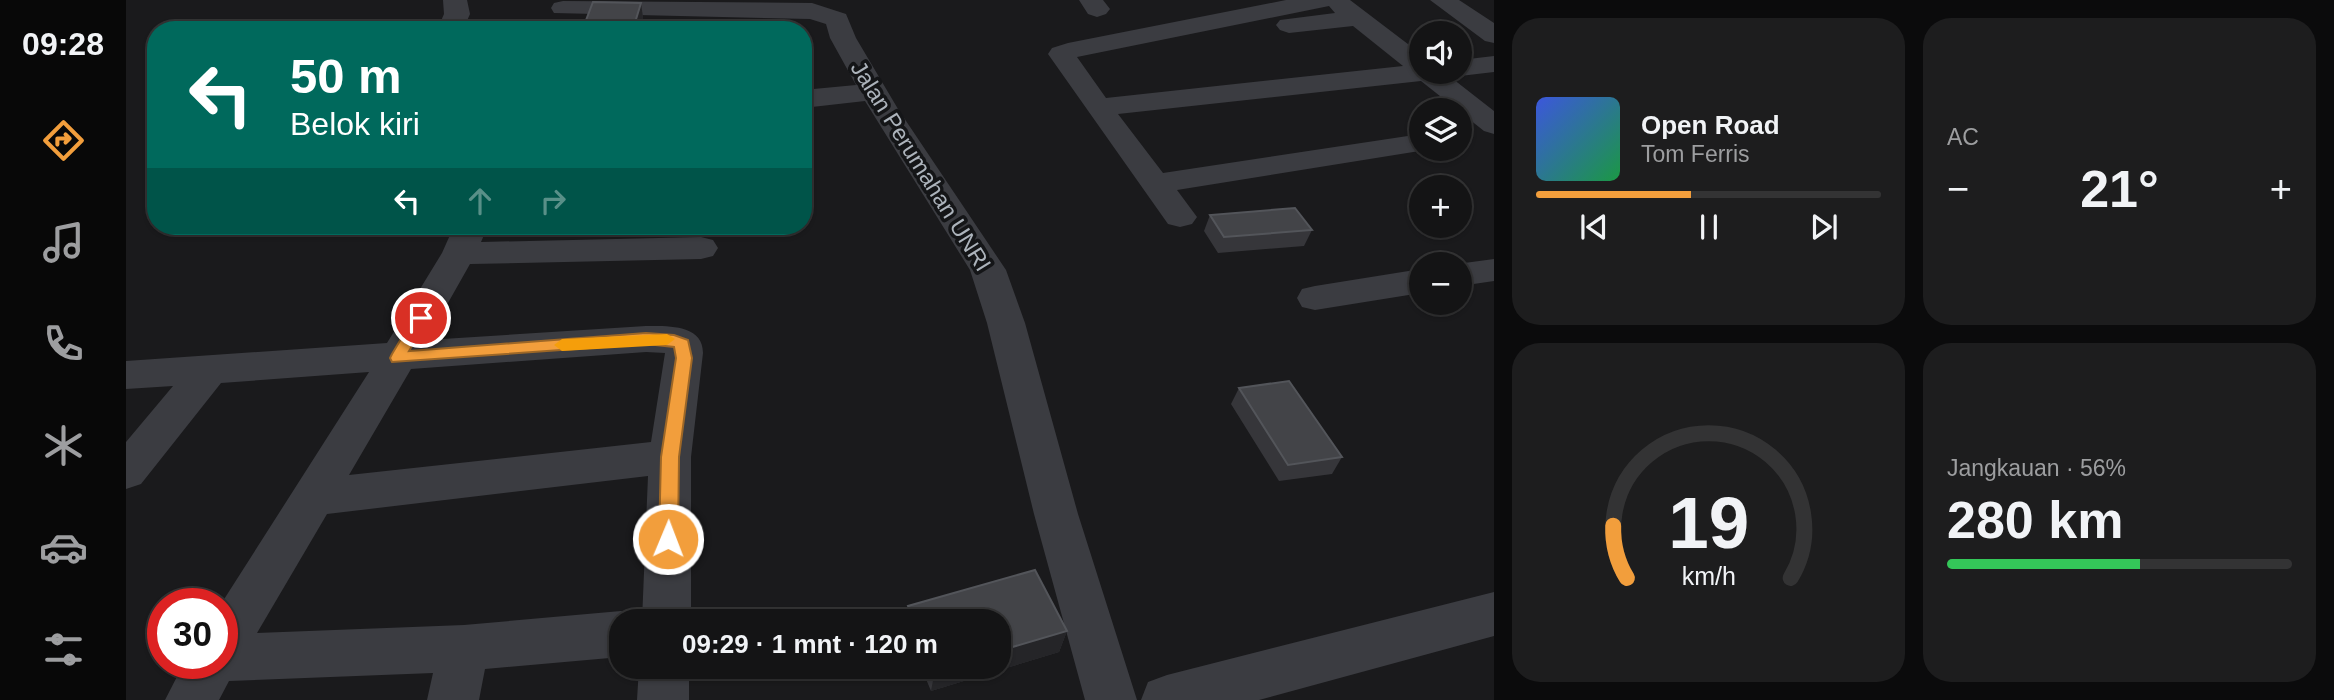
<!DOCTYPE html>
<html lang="id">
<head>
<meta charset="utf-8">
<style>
  :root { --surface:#141415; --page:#1d1d1e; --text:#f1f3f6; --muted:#9d9ea0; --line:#333334; --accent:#f29e3c }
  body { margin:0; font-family:Helvetica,sans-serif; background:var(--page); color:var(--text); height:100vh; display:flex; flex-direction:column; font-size:26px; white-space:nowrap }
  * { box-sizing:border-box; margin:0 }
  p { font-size:23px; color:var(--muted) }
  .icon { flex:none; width:38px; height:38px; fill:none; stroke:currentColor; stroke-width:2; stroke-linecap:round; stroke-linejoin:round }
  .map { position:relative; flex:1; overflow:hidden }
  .details { display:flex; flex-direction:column; gap:18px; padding:18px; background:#0b0b0c; width:840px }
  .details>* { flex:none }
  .hud { position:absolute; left:21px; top:21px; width:665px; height:214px; border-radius:28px; box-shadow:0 2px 5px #0004,0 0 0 2px var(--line); background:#00695c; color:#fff; overflow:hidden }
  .controls { position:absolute; left:1283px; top:21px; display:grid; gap:14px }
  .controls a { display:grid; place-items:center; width:63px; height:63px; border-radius:50%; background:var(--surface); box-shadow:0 2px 5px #0004,0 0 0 2px var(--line); font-size:35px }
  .speed { position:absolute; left:21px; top:588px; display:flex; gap:14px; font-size:35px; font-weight:700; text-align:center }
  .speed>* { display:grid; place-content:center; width:91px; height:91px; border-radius:50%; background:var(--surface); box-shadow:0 2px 5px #0004,0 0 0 2px var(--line); line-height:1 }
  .speed .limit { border:10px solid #d22; background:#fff; color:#111 }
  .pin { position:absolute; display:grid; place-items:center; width:60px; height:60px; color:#fff; margin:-30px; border:4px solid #fff; border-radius:50%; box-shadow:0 2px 7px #0007 }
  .me { position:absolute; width:77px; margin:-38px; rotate:1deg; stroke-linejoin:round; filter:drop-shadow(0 0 5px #0008) }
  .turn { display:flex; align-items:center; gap:24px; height:147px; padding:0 28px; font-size:32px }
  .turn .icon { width:91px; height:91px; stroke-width:2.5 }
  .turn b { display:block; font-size:49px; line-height:60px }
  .lanes { display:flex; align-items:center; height:66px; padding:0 28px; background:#0003; justify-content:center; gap:35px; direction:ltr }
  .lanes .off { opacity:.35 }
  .big { font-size:52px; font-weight:600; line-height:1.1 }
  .details .tile { flex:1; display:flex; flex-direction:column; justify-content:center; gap:10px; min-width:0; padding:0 24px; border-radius:28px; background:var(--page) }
  .details .dial { align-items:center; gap:0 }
  .dial svg { height:182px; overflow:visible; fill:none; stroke:var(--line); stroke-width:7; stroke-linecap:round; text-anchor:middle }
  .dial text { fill:var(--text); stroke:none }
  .song { display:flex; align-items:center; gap:21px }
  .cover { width:84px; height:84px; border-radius:10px; background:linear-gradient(135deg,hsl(230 70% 55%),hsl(140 70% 35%)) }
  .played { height:7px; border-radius:4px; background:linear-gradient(90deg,var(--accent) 45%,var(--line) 45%) }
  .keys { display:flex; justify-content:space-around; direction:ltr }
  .heat { display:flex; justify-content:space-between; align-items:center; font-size:38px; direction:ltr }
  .charge { height:10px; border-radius:5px; background:linear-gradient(90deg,#34c759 56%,var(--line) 0) }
  .details .tiles { flex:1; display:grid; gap:18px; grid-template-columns:repeat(2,1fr) }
  .trip { position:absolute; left:483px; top:609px; width:402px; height:70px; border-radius:28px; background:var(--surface); box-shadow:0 2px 5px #0004,0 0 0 2px var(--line); font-weight:600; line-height:70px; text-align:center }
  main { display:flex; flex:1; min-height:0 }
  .menu { display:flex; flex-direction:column; width:126px; justify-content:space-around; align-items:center; background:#080808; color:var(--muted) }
  .menu .icon { width:49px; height:49px }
  .menu .active { color:var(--accent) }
  .menu b { font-size:32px; color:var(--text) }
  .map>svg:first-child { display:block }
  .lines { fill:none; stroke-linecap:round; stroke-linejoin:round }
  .minor { fill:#3b3c41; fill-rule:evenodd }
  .wall { fill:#36363a }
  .shaded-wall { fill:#252528 }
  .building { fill:#434448; stroke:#53555a; stroke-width:2 }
  .route { fill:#f29e3c; stroke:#9d6727; stroke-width:2 }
  .slow { fill:#f59e0b }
  .labels { text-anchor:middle; stroke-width:7; stroke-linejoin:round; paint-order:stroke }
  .street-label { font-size:23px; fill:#acb3bb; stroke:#141517 }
</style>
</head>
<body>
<main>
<nav class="menu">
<b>09:28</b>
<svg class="icon active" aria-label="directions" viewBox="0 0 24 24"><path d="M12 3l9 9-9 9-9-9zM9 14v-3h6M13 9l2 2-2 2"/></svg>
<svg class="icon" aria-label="music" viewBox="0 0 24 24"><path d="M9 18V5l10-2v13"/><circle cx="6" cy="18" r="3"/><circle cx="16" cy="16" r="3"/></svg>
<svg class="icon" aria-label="phone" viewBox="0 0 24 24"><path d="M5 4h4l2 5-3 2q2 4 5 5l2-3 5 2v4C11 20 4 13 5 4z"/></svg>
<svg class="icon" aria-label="climate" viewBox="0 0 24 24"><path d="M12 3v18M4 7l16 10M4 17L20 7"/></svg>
<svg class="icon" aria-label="car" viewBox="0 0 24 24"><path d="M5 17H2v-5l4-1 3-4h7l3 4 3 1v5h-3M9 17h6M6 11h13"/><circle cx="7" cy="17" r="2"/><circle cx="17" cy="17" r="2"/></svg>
<svg class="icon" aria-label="filters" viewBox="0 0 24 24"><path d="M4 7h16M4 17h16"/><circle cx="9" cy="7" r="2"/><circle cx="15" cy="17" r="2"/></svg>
</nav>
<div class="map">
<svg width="1368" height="700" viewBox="0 0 1368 700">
  <rect width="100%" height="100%" fill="#1a1a1c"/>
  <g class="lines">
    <path class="minor" d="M317,0H341L344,14L337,30H311L318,14Z
      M953,0H977L984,9L980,14L971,17L962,14Z
      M1160,0H1224L1295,54V72H1318L1368,111V134L1358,131L1295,81L992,114L1037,173L1295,134V149H1306L1051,190L1071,217L1066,224L1054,227L1042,224L922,54L926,48L942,43ZM1203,6L1209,13L1154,20L1150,25L1154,30L1163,33L1227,26L1277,66L980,98L951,57Z
      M1304,0H1333L1368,23V43L1359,41Z
      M437,1L686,3L720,14L730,38L772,109L880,270L899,323L952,514L1011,700H959L908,514L861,323L844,270L739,101L677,108V90L730,85L704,38L700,24L684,19L428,13L425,8L428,3Z
      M1368,56V72L1334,76L1323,72H1334V60Z
      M328,226H362L355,242L575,237L587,240L592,248L587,256L575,259L344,264L301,340L520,326C541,326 577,324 577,353L565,457V621H516L522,476L201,514L131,633L338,625L495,611L513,618L514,621H495V657L359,669L353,700H301L307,673L103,681L93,700H39L58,663H96L95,604L243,372L95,383L15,484L0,489V442L47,386L0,389V361L261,343L316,253ZM520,352L539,353L525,442L223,475L285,369Z
      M1368,259V281L1334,286V264H1331Z
      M1295,269V293L1189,310L1176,307L1171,298L1176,289L1189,286Z
      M1368,592V636L1133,700H1015L1022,682L1041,675Z
      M513,667H563V700H511Z"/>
  </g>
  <path class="wall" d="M515,3L517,18L513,30H457V28Z
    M1084,215L1186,230L1178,246L1092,253L1078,231Z
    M1113,388L1216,457L1206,474L1153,481L1105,404Z
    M909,570L941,631L933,652L805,691L795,667H873V621H780L782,606Z"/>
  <path class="shaded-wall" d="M515,3L517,18L513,30H507Z
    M941,631L933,652L805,691L809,670L821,667H873V651Z"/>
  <path class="building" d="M467,2L515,3L507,29L457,28Z
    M1169,208L1186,230L1098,237L1084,215Z
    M1163,381L1216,457L1162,465L1113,388Z
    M909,570L941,631L873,651V621H788L782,606Z
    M808,667H821L809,670Z"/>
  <path class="route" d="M295,312L303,318L283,351L520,333L548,335L562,340L566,358L553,457L552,539L549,545L542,547L536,545L533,539L535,457L550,358L548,347L520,344L266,362L264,358L266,354L290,314Z"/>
  <path class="slow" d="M541,334L549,339L541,345L436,351L428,345L436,339Z"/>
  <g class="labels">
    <g class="street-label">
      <text transform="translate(795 166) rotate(58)" y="8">Jalan Perumahan UNRI</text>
    </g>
  </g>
</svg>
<div class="controls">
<a><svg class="icon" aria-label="sound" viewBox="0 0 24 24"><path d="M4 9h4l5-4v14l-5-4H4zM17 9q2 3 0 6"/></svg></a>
<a><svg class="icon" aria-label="layers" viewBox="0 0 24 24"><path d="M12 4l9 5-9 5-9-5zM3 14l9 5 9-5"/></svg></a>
<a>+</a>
<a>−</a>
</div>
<div class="speed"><div class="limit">30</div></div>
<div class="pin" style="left:295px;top:318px;background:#d93025"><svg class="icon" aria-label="arrive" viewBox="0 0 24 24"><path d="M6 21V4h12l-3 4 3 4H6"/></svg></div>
<svg class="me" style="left:542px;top:539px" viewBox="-20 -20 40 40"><circle r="17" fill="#f29e3c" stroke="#fff" stroke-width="3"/><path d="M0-11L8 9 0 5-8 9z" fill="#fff"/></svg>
<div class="trip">09:29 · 1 mnt · 120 m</div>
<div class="hud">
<div class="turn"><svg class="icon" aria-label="left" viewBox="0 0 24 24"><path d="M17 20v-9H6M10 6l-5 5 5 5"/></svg><div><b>50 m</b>Belok kiri</div></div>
<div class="lanes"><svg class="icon" aria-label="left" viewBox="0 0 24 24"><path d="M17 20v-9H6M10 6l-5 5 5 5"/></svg><svg class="icon off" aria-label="ahead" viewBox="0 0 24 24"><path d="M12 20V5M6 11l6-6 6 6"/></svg><svg class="icon off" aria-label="right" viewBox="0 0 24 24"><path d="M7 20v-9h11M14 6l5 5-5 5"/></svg></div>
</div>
</div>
<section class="details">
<div class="tiles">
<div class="tile">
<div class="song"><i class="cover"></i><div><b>Open Road</b><p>Tom Ferris</p></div></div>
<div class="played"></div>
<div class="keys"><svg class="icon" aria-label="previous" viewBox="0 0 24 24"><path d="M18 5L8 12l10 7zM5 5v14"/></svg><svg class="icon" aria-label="pause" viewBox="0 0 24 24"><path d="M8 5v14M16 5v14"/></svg><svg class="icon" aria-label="next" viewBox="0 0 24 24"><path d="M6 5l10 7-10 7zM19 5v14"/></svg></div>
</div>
<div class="tile"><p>AC</p>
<div class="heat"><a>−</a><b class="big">21°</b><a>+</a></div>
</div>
<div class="tile dial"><svg viewBox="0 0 100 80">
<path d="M14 69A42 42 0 1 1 86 69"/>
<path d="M14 69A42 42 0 0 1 8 46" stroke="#f29e3c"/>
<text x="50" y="56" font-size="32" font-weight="700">19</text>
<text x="50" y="72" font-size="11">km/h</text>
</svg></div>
<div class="tile"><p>Jangkauan · 56%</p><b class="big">280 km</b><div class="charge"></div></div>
</div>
</section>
</main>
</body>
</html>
